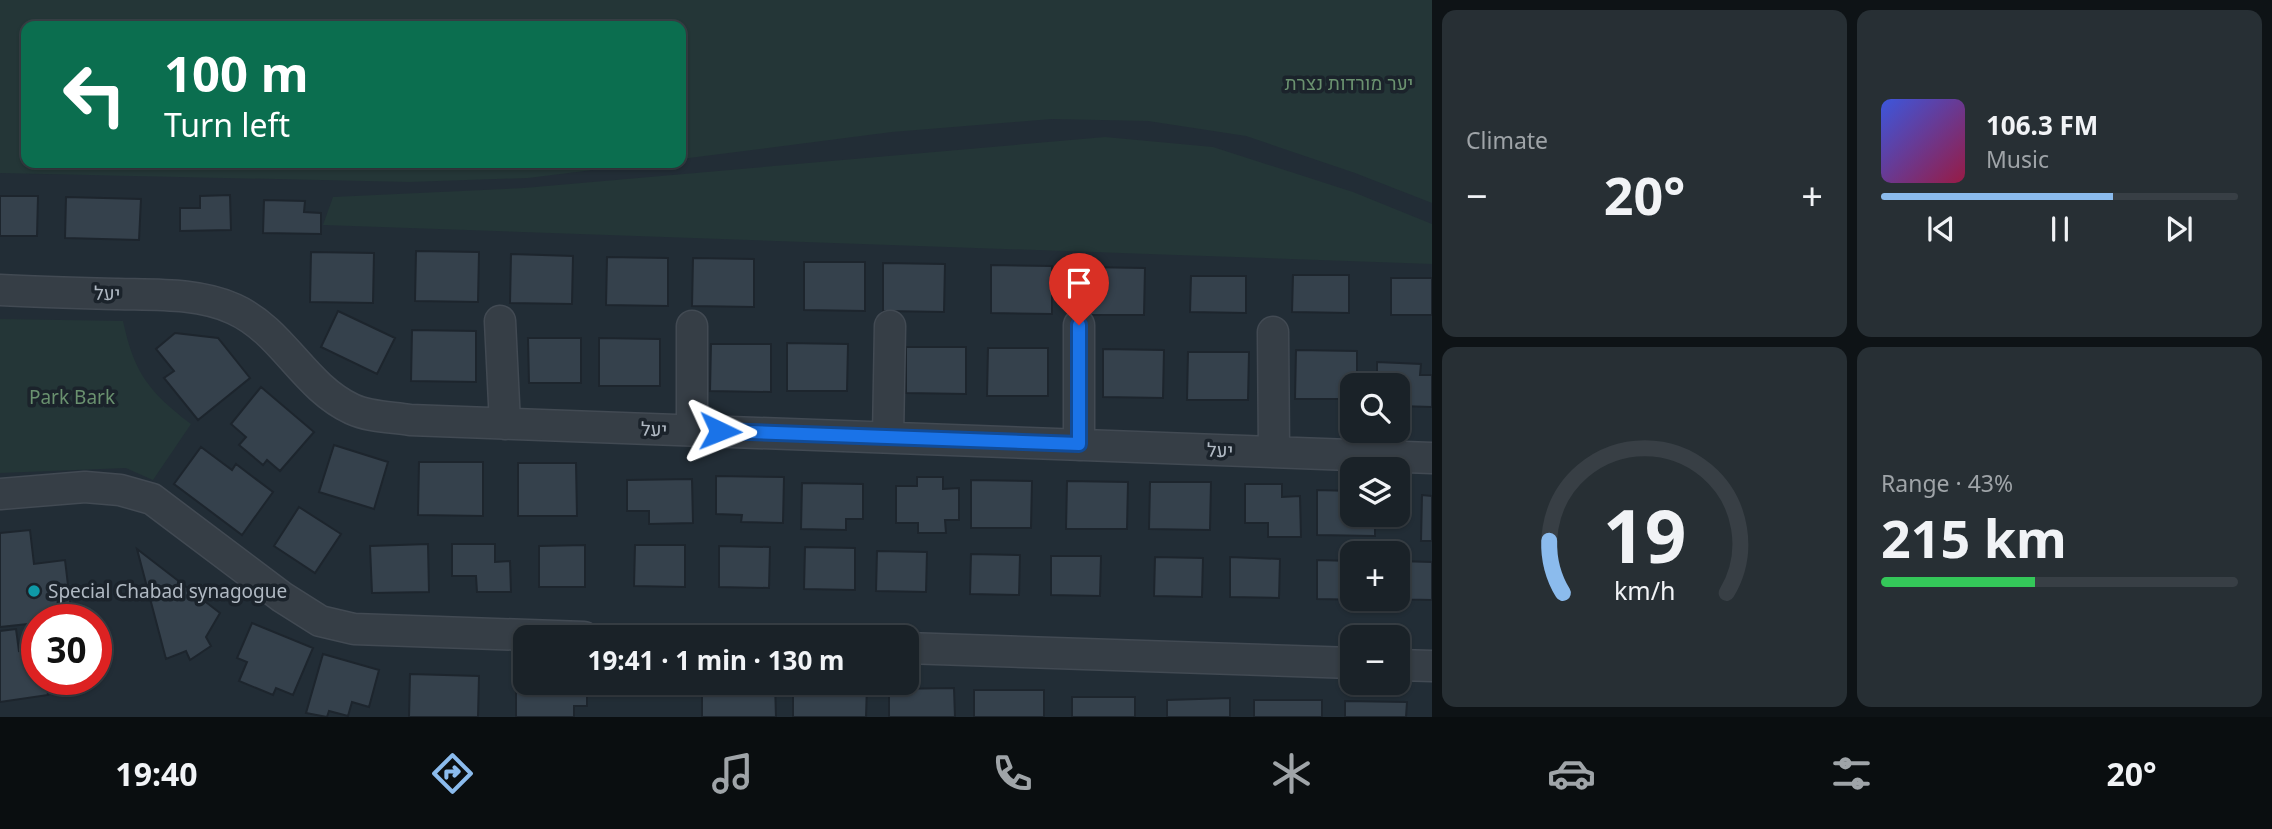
<!DOCTYPE html>
<html lang="en">
<head>
<meta charset="utf-8">
<style>
  :root { --surface:#1a2228; --page:#272f34; --text:#f1f3f6; --muted:#9fa4a8; --line:#383f45; --accent:#8bbbed }
  body { margin:0; font-family:"Noto Sans",Heebo,sans-serif; background:var(--page); color:var(--text); height:100vh; display:flex; flex-direction:column; font-size:26px; white-space:nowrap }
  * { box-sizing:border-box; margin:0 }
  p { font-size:23px; color:var(--muted) }
  .icon { flex:none; width:38px; height:38px; fill:none; stroke:currentColor; stroke-width:2; stroke-linecap:round; stroke-linejoin:round }
  .map { position:relative; flex:1; overflow:hidden }
  .drawer { display:flex; flex-direction:column; gap:10px; padding:10px; background:#0e1316; width:840px }
  .drawer>* { flex:none }
  .hud { position:absolute; left:21px; top:21px; width:665px; height:147px; border-radius:14px; box-shadow:0 2px 5px #0004,0 0 0 2px var(--line); background:#0b6e4f; color:#fff; overflow:hidden }
  .buttons { position:absolute; left:1340px; top:373px; display:grid; gap:14px }
  .buttons a { display:grid; place-items:center; width:70px; height:70px; border-radius:14px; background:var(--surface); box-shadow:0 2px 5px #0004,0 0 0 2px var(--line); font-size:35px }
  .speed { position:absolute; left:21px; top:604px; display:flex; gap:14px; font-size:35px; font-weight:700; text-align:center }
  .speed>* { display:grid; place-content:center; width:91px; height:91px; border-radius:50%; background:var(--surface); box-shadow:0 2px 5px #0004,0 0 0 2px var(--line); line-height:1 }
  .speed .limit { border:10px solid #d22; background:#fff; color:#111 }
  .pin { position:absolute; display:grid; place-items:center; width:60px; height:60px; color:#fff; margin:-72px -30px; border-radius:50% 50% 50% 0; rotate:-45deg; box-shadow:0 0 7px #0007 }
  .pin .icon { rotate:45deg }
  .me { position:absolute; width:77px; margin:-38px; rotate:92deg; stroke-linejoin:round; filter:drop-shadow(0 0 5px #0008) }
  .turn { display:flex; align-items:center; gap:24px; height:147px; padding:0 28px; font-size:32px }
  .turn .icon { width:91px; height:91px; stroke-width:2.5 }
  .turn b { display:block; font-size:49px; line-height:60px }
  .big { font-size:52px; font-weight:700; line-height:1.1 }
  .drawer .tile { flex:1; display:flex; flex-direction:column; justify-content:center; gap:10px; min-width:0; padding:0 24px; border-radius:14px; background:var(--page) }
  .drawer .dial { align-items:center; gap:0 }
  .dial svg { height:182px; overflow:visible; fill:none; stroke:var(--line); stroke-width:7; stroke-linecap:round; text-anchor:middle }
  .dial text { fill:var(--text); stroke:none }
  .song { display:flex; align-items:center; gap:21px }
  .cover { width:84px; height:84px; border-radius:10px; background:linear-gradient(135deg,hsl(230 70% 55%),hsl(340 70% 35%)) }
  .played { height:7px; border-radius:4px; background:linear-gradient(90deg,var(--accent) 65%,var(--line) 65%) }
  .keys { display:flex; justify-content:space-around; direction:ltr }
  .heat { display:flex; justify-content:space-between; align-items:center; font-size:38px; direction:ltr }
  .charge { height:10px; border-radius:5px; background:linear-gradient(90deg,#34c759 43%,var(--line) 0) }
  .drawer .tiles { flex:1; display:grid; gap:10px; grid-template-columns:repeat(2,1fr) }
  .trip { position:absolute; left:513px; top:625px; width:406px; height:70px; border-radius:14px; background:var(--surface); box-shadow:0 2px 5px #0004,0 0 0 2px var(--line); font-weight:700; line-height:70px; text-align:center }
  .tab-bar { display:flex; height:112px; justify-content:space-around; align-items:center; background:#0a0e10; color:var(--muted) }
  .tab-bar .icon { width:49px; height:49px }
  .tab-bar .selected { color:var(--accent) }
  .tab-bar b { font-size:32px; color:var(--text) }
  main { display:flex; flex:1; min-height:0 }
  .map>svg:first-child { display:block }
  .green { fill:#243637 }
  .building { fill:#35414c; stroke:#1d252d; stroke-width:2 }
  .lines { fill:none; stroke-linecap:round; stroke-linejoin:round }
  .street-casing { stroke:#424a53; stroke-width:33 }
  .street { stroke:#363e46; stroke-width:30 }
  .route-casing { stroke:#114b97; stroke-width:18 }
  .route { stroke:#1a73e8; stroke-width:12 }
  .culture-dot { fill:#0f9aa8; stroke:#1b232b; stroke-width:2.5 }
  .labels { text-anchor:middle; stroke-width:7; stroke-linejoin:round; paint-order:stroke }
  .park-label { font-size:19px; fill:#6a916f; stroke:#1b232b }
  .street-label { font-size:19px; fill:#b0b9c3; stroke:#1b232b }
  .poi-label { font-size:19px; fill:#b0b9c3; stroke:#1b232b; text-anchor:start }
</style>
</head>
<body>
<main>
<div class="map">
<svg width="1432" height="717" viewBox="0 0 1432 717">
  <rect width="100%" height="100%" fill="#222d36"/>
  <path class="green" d="M0,0H1432V203L1355,173L1246,136L1148,121L1052,119L892,132L681,159V26H26V163H649L528,178L409,182L0,173Z
    M1105,137L1213,147L1353,192L1432,224V264L323,225L333,197L524,188Z
    M0,319L123,321C134,373 149,392 191,424L153,480L126,468L0,473Z"/>
  <path class="building" d="M230,195L231,230L180,231V208H200V196Z
    M0,196H38L37,236H0Z
    M66,197L141,199L139,240L65,238Z
    M264,200L305,201L304,212L321,213V234L263,233Z
    M416,251L479,252L478,302L415,301Z
    M311,252L374,253L373,303L310,302Z
    M511,254L573,256L572,304L510,303Z
    M607,257L668,258V306L606,305Z
    M693,258L754,259V307L692,306Z
    M804,262H865V311L804,310Z
    M883,263L945,264L944,312L883,311Z
    M991,265L1052,266V314L991,313Z
    M1084,267L1145,268L1144,315H1083Z
    M1293,275H1349V313L1292,312Z
    M1191,276H1246V313L1190,312Z
    M1391,278H1432V315H1391Z
    M338,311L395,338L377,374L321,347Z
    M412,330L476,331V382L411,381Z
    M175,333L218,338L250,378L198,420L164,378L174,371L156,349Z
    M528,338H581V383H529Z
    M599,338L660,339V386H599Z
    M787,343L848,344L847,391H787Z
    M711,344H771V392L710,391Z
    M906,347H966V394L906,393Z
    M988,348H1048V396H987Z
    M1103,349L1164,350L1163,398L1103,397Z
    M1296,350L1357,351V385H1353V399H1295Z
    M1188,352H1249L1248,400H1187Z
    M1377,362L1421,364L1420,375H1432V407L1398,406V385H1377Z
    M261,387L314,432L280,471L267,460L263,465L239,445L246,437L231,424Z
    M334,445L388,462L374,509L319,492Z
    M201,447L232,470L236,464L273,492L242,535L174,484Z
    M419,462H483V516L418,515Z
    M518,463H576L577,516H518Z
    M716,476L784,477L783,523L741,522L742,515L716,514Z
    M917,477H943V489L959,488V520H945L946,533H918V523H896V486H917Z
    M692,479L693,523L649,524V511H627V480Z
    M971,480L1032,481L1031,528H971Z
    M1067,481L1128,482L1127,529H1066Z
    M1150,482H1211L1210,530L1149,529Z
    M802,483L863,484V519H846V530L801,529Z
    M1245,484H1282V497L1300,496L1301,537H1268V523H1245Z
    M1317,490L1353,491V514H1375V536L1317,535Z
    M1422,495L1432,496V541H1421Z
    M299,507L341,534L315,573L274,546Z
    M30,530L34,564L65,560L72,619L37,620V623L0,627V533Z
    M428,544L429,592L372,593L370,546Z
    M452,544H495V562L510,561L511,592H477L476,576H452Z
    M585,545V587H539V546Z
    M635,545H685V587L634,586Z
    M719,546L770,547L769,588L719,587Z
    M805,547L855,548V590L804,589Z
    M137,549L220,613L206,637L211,646L190,660L186,651L166,659Z
    M877,551L927,552L926,592L876,591Z
    M971,554L1020,555L1019,595L970,594Z
    M1051,556H1101L1100,596L1051,595Z
    M1155,557L1203,558L1202,597L1154,596Z
    M1230,557L1280,559L1279,598L1230,597Z
    M1317,560L1353,561V598L1365,600L1317,599Z
    M1398,561L1432,562V600L1386,599L1398,598Z
    M252,623L313,648L293,695L276,688L273,695L239,681L247,662L237,658Z
    M16,629L19,651L37,648V679H46L48,695L0,702V631Z
    M323,654L379,670L369,707L352,702L348,716L329,711L327,717L306,713Z
    M410,674L479,676L478,717H409Z
    M516,677H525V682H587V706H574V717H516Z
    M702,683H775L776,717H702Z
    M793,684L867,685L866,717H793Z
    M954,688L955,717H889V689Z
    M974,690H1044V717H974Z
    M1072,697H1135V717H1072Z
    M1230,698V717H1167V700Z
    M1254,700H1322V717H1254Z
    M1345,701L1407,702L1406,717H1345Z"/>
  <g class="lines">
    <g class="street-casing">
      <path id="street" d="M0,290C39,292 79,293 118,294C156,295 199,293 234,309C283,331 303,386 352,409C369,417 391,417 410,420L1432,458
        M500,321L505,424
        M1079,325V445
        M692,326V430
        M1273,332L1274,452
        M888,437L890,326
        M0,494L85,487L120,490L152,499L282,597L320,621L354,629L584,637
        M906,648L1353,663
        M1398,665L1432,666"/>
    </g>
    <use href="#street" class="street"/>
  </g>
  <g class="lines">
    <g class="route-casing">
      <path id="route" d="M720,431L1079,444V325"/>
    </g>
    <use href="#route" class="route"/>
  </g>
  <circle class="culture-dot" cx="34" cy="591" r="7"/>
  <g class="labels">
    <g class="park-label">
      <text x="1349" y="90">יער מורדות נצרת</text>
      <text x="72" y="404">Park Bark</text>
    </g>
    <g class="street-label">
      <text transform="translate(107 293) rotate(1)" y="7">יעל</text>
      <text transform="translate(654 429) rotate(2)" y="7">יעל</text>
      <text transform="translate(1220 450) rotate(2)" y="7">יעל</text>
    </g>
    <g class="poi-label">
      <text x="48" y="598">Special Chabad synagogue</text>
    </g>
  </g>
</svg>
<div class="buttons">
<a><svg class="icon" aria-label="search" viewBox="0 0 24 24"><circle cx="10" cy="10" r="6"/><path d="M15 15l6 6"/></svg></a>
<a><svg class="icon" aria-label="layers" viewBox="0 0 24 24"><path d="M12 4l9 5-9 5-9-5zM3 14l9 5 9-5"/></svg></a>
<a>+</a>
<a>−</a>
</div>
<div class="speed"><div class="limit">30</div></div>
<div class="pin" style="left:1079px;top:325px;background:#d93025"><svg class="icon" aria-label="arrive" viewBox="0 0 24 24"><path d="M6 21V4h12l-3 4 3 4H6"/></svg></div>
<svg class="me" style="left:720px;top:431px" viewBox="-20 -20 40 40"><path d="M0-17L14 15 0 8-14 15z" fill="#1a73e8" stroke="#fff" stroke-width="4"/></svg>
<div class="trip">19:41 · 1 min · 130 m</div>
<div class="hud">
<div class="turn"><svg class="icon" aria-label="left" viewBox="0 0 24 24"><path d="M17 20v-9H6M10 6l-5 5 5 5"/></svg><div><b>100 m</b>Turn left</div></div>
</div>
</div>
<section class="drawer">
<div class="tiles">
<div class="tile"><p>Climate</p>
<div class="heat"><a>−</a><b class="big">20°</b><a>+</a></div>
</div>
<div class="tile">
<div class="song"><i class="cover"></i><div><b>106.3 FM</b><p>Music</p></div></div>
<div class="played"></div>
<div class="keys"><svg class="icon" aria-label="previous" viewBox="0 0 24 24"><path d="M18 5L8 12l10 7zM5 5v14"/></svg><svg class="icon" aria-label="pause" viewBox="0 0 24 24"><path d="M8 5v14M16 5v14"/></svg><svg class="icon" aria-label="next" viewBox="0 0 24 24"><path d="M6 5l10 7-10 7zM19 5v14"/></svg></div>
</div>
<div class="tile dial"><svg viewBox="0 0 100 80">
<path d="M14 69A42 42 0 1 1 86 69"/>
<path d="M14 69A42 42 0 0 1 8 46" stroke="#8bbbed"/>
<text x="50" y="56" font-size="32" font-weight="700">19</text>
<text x="50" y="72" font-size="11">km/h</text>
</svg></div>
<div class="tile"><p>Range · 43%</p><b class="big">215 km</b><div class="charge"></div></div>
</div>
</section>
</main>
<nav class="tab-bar">
<b>19:40</b>
<svg class="icon selected" aria-label="directions" viewBox="0 0 24 24"><path d="M12 3l9 9-9 9-9-9zM9 14v-3h6M13 9l2 2-2 2"/></svg>
<svg class="icon" aria-label="music" viewBox="0 0 24 24"><path d="M9 18V5l10-2v13"/><circle cx="6" cy="18" r="3"/><circle cx="16" cy="16" r="3"/></svg>
<svg class="icon" aria-label="phone" viewBox="0 0 24 24"><path d="M5 4h4l2 5-3 2q2 4 5 5l2-3 5 2v4C11 20 4 13 5 4z"/></svg>
<svg class="icon" aria-label="climate" viewBox="0 0 24 24"><path d="M12 3v18M4 7l16 10M4 17L20 7"/></svg>
<svg class="icon" aria-label="car" viewBox="0 0 24 24"><path d="M5 17H2v-5l4-1 3-4h7l3 4 3 1v5h-3M9 17h6M6 11h13"/><circle cx="7" cy="17" r="2"/><circle cx="17" cy="17" r="2"/></svg>
<svg class="icon" aria-label="filters" viewBox="0 0 24 24"><path d="M4 7h16M4 17h16"/><circle cx="9" cy="7" r="2"/><circle cx="15" cy="17" r="2"/></svg>
<b>20°</b>
</nav>
</body>
</html>
